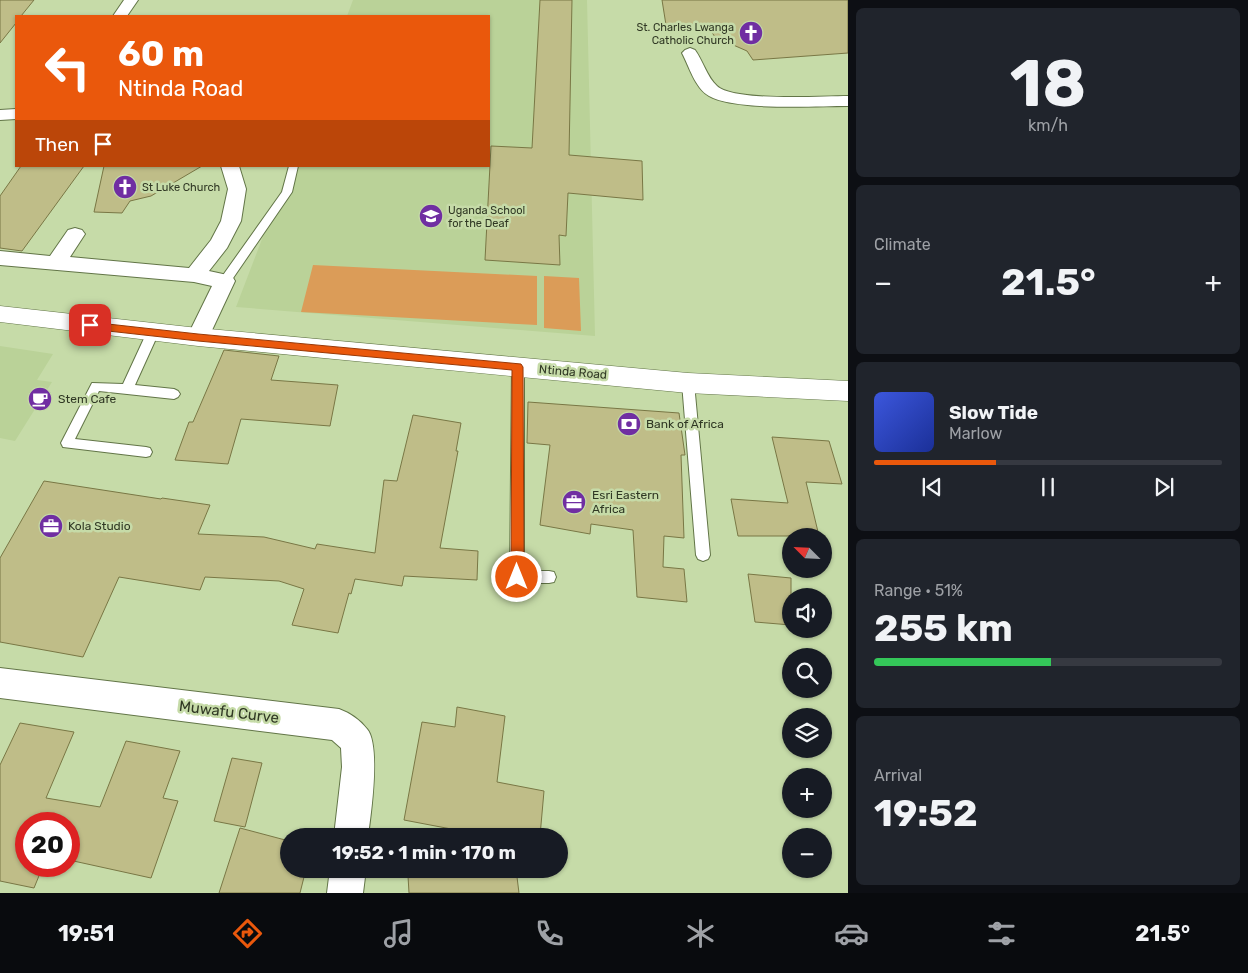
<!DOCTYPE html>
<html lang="en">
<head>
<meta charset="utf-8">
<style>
  :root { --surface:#171b24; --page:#20242c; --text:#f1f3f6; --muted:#9ea1a6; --line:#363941; --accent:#ea580c }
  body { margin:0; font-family:Rubik,sans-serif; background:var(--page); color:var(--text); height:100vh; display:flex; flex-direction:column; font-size:19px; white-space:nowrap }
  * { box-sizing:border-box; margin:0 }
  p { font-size:16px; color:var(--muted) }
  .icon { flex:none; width:28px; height:28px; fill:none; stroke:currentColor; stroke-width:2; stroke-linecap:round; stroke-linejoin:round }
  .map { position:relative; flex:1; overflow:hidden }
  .side { display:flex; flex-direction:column; gap:8px; padding:8px; background:#0d0f14; width:400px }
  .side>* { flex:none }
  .banner { position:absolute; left:15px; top:15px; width:475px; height:152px; border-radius:0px; box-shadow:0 1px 4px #0004; background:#ea580c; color:#fff; overflow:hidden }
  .needle { width:32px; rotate:294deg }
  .tools { position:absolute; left:782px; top:528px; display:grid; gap:10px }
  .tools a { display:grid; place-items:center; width:50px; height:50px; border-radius:50%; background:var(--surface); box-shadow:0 1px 4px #0004; font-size:25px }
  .speed { position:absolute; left:15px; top:812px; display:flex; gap:10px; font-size:25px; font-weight:700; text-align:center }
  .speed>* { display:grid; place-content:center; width:65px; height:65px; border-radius:50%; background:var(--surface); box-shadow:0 1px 4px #0004; line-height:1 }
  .speed .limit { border:8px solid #d22; background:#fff; color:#111 }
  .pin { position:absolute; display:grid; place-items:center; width:42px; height:42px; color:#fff; margin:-21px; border-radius:10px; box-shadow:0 2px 8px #0006 }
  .me { position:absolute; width:55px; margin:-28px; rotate:0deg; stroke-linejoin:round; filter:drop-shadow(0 0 4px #0008) }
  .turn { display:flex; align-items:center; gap:18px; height:105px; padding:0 20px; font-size:22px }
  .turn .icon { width:65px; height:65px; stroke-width:2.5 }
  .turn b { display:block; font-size:35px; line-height:42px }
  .then { display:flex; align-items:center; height:48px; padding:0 20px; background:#0003; gap:10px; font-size:19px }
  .big { font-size:38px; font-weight:700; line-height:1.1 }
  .side .tile { flex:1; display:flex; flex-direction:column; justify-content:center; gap:8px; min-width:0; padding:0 18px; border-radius:8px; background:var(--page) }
  .side .dial { align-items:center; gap:0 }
  .dial b { font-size:65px; line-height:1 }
  .song { display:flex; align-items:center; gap:15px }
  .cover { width:60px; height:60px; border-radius:8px; background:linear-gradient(135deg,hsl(230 70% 55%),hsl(230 70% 35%)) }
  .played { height:5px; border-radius:2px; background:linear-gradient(90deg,var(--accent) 35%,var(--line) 35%) }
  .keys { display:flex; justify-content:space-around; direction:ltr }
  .heat { display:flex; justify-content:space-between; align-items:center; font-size:28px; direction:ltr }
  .charge { height:8px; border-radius:4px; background:linear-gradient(90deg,#34c759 51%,var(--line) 0) }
  .trip { position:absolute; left:280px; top:828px; width:288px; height:50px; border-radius:25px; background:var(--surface); box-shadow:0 1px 4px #0004; font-weight:700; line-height:50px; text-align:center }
  .tabs { display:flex; height:80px; justify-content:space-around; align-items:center; background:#090b0e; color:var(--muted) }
  .tabs .icon { width:35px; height:35px }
  .tabs .selected { color:var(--accent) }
  .tabs b { font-size:22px; color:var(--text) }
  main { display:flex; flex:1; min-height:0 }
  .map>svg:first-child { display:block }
  .built { fill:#bad298 }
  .green { fill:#db9c58 }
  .building { fill:#bfbd88; stroke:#797745 }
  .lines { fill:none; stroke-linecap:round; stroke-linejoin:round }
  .lane-casing { stroke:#627547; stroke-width:2 }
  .street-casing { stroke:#627547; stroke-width:2 }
  .secondary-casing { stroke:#627547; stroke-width:1 }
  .lane { fill:#fff; fill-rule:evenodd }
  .street { fill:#fff; fill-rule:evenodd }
  .secondary { fill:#fff; fill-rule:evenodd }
  .route { fill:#ea580c; stroke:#983908 }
  .labels { text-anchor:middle; stroke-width:5; stroke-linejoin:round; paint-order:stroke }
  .far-poi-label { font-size:11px; fill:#303824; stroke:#c6dba8; text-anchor:start }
  .street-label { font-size:12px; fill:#303824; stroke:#c6dba8 }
  .poi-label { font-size:12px; fill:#303824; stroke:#c6dba8; text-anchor:start }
  .near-street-label { font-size:15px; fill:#303824; stroke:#c6dba8 }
</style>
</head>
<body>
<main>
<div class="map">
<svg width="848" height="893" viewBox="0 0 848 893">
  <rect width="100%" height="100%" fill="#c6dba8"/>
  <path class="built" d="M353,0H587L595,336L236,307L290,166H489V16H347Z
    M0,346L53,354L37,380L52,382L15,441L0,438Z"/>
  <path class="green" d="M313,265L537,276V325L301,312Z
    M544,276L579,278L581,331L544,328Z"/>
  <path class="building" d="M0,0H34L21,16H16V23L0,43Z
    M540,0H572L569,155L642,161L643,200L568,193L566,236L559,235L560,265L485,260L491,146L532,148Z
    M662,0H848V53L753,60L747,51L715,37L709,28L666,25Z
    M21,166H84L22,251L0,248V196Z
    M104,166H202L151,196L130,201L122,213L94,212Z
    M224,350L279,356L271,380L338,385L330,426L241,419L228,464L175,460L189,422H193Z
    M528,402L679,413L685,455H681L684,538L664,536L663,567L684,569L687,602L637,597L633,530L591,524L590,534L540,525L550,445L527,443Z
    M413,415L461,423L456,451H458L440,548L478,551L477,580L404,576L402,586L355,579L351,594L349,593L338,633L292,625L304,589L279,581L205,577L200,590L119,577L83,657L0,642V558L44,481L161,499L162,498L210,505L198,534L264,537L315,549L317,544L375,553L384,480L397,481Z
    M772,437L829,441L842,484L806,482L819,536H738L731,499L788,503Z
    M748,574L791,578V625L755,622Z
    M457,707L505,716L497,782L544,791L540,836H488L404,820L422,722L455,727Z
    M20,723L74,732L46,798L100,807L126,741L180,751L163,798L178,801L151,878L69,860V824H26V866H43L34,888L0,881V765Z
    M232,758L262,763L245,827L214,821Z
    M240,828L289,841V869H306L300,893H219Z
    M486,869H516L519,893H409L408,876Z"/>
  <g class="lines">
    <g class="lane-casing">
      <path id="lane" d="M289,166H298L292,192L229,284H221L220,281L221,278L282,192Z
        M153,328L159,332L135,385L174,389L178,391L180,394L178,397L174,399L99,391L75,439L146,447L150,448L152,452L150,456L146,457L63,447L61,443L92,383L123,384L147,332Z
        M518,363L524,367V571H549L554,572L556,577L554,582L549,583H517L512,582L510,577L512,367Z
        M688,379L694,383L710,555L708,559L703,561L698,559L696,555L682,383Z"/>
    </g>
    <g class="street-casing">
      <path id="street" d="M124,0H138L127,16H113Z
        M690,48L695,50C703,61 707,77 717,86C734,102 823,96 848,96V106C815,106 735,111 709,96C695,88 689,66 682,53L685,50Z
        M16,109V119L0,120V110Z
        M221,166H239L246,189L241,221L227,248L209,271L232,276L235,281L206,343L198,345L190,343L187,337L212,286L194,282L0,265V251L50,256L68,230L75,228L82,230L85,234L70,257L189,268L211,240L221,221L228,189Z
        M0,668L339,709C350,713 360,720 367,729C381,745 371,814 368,836H334L342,767L341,748L332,740L0,698Z
        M330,869H366L363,893H327Z"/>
    </g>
    <g class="secondary-casing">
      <path id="secondary" d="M0,306L198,328L688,373L848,381V401L688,393L198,346L0,322Z"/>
    </g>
    <use href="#lane" class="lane"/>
    <use href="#street" class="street"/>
    <use href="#secondary" class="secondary"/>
  </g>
  <path class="route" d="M90,322L198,334L521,364L523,367L524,577L522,581L517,583L513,581L511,577L512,370L198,341L90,329L85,325Z"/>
  <defs>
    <g id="church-disc" transform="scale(1.25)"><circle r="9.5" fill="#702ea2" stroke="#c6dba8"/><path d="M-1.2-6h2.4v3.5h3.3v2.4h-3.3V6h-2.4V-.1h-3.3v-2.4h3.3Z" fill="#fff"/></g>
    <g id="school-disc" transform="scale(1.25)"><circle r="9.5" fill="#702ea2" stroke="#c6dba8"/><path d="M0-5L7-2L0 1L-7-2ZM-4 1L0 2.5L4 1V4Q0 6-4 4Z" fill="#fff"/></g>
    <g id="cafe-disc" transform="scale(1.25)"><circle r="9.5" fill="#702ea2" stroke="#c6dba8"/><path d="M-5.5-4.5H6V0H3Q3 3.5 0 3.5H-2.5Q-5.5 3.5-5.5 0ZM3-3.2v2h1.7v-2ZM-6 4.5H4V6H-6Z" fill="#fff"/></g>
    <g id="bank-disc" transform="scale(1.25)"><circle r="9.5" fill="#702ea2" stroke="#c6dba8"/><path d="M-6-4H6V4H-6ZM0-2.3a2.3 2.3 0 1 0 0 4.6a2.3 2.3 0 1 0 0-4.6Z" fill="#fff"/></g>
    <g id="office-disc" transform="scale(1.25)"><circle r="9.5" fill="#702ea2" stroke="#c6dba8"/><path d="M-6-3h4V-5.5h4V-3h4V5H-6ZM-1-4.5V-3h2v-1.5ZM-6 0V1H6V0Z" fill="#fff"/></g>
  </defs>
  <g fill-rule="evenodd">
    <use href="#church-disc" x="751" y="33"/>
    <use href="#church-disc" x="125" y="187"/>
    <use href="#school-disc" x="431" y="216"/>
    <use href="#cafe-disc" x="40" y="399"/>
    <use href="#bank-disc" x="629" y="424"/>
    <use href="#office-disc" x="574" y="502"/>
    <use href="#office-disc" x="51" y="526"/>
  </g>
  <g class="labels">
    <g class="far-poi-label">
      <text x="734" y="31" text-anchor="end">St. Charles Lwanga<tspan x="734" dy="13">Catholic Church</tspan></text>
      <text x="142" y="191">St Luke Church</text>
      <text x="448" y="214">Uganda School<tspan x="448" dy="13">for the Deaf</tspan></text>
    </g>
    <g class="street-label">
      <text transform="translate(573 372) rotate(5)" y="4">Ntinda Road</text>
    </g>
    <g class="poi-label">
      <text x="58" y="403">Stem Cafe</text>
      <text x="646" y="428">Bank of Africa</text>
      <text x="592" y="499">Esri Eastern<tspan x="592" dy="14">Africa</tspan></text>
      <text x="68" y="530">Kola Studio</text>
    </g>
    <g class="near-street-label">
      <text transform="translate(229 712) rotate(7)" y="5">Muwafu Curve</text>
    </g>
  </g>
</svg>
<div class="tools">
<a><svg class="needle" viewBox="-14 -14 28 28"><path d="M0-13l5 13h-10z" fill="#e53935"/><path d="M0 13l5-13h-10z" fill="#9ea1a6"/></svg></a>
<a><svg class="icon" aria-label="sound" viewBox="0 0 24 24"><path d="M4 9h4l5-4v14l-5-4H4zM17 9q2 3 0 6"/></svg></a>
<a><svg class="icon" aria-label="search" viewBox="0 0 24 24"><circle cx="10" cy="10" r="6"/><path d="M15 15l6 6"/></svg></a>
<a><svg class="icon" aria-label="layers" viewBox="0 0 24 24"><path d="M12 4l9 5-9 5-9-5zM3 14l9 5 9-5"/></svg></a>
<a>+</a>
<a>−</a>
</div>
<div class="speed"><div class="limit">20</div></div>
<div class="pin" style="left:90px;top:325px;background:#d93025"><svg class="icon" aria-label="arrive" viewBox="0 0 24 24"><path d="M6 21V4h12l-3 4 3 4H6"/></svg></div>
<svg class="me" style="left:517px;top:577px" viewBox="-20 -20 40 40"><circle r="17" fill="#ea580c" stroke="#fff" stroke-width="3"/><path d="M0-11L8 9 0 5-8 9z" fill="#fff"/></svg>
<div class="trip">19:52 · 1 min · 170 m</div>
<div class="banner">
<div class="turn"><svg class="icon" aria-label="left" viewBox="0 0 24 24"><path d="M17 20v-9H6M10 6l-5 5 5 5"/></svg><div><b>60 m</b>Ntinda Road</div></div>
<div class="then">Then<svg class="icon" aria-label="arrive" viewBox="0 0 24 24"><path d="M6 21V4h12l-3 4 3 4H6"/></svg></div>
</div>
</div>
<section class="side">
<div class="tile dial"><b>18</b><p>km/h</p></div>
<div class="tile"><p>Climate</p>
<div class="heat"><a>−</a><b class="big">21.5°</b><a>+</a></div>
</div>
<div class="tile">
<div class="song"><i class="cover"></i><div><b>Slow Tide</b><p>Marlow</p></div></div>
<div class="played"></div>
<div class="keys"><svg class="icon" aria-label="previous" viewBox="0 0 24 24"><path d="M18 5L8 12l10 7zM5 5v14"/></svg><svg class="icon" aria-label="pause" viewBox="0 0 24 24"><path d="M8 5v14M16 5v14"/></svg><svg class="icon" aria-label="next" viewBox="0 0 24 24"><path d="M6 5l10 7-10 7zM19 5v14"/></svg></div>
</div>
<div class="tile"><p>Range · 51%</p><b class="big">255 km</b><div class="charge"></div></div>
<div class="tile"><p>Arrival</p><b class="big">19:52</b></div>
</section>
</main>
<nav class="tabs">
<b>19:51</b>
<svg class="icon selected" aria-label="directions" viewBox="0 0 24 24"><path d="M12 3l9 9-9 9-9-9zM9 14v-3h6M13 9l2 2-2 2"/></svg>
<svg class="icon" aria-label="music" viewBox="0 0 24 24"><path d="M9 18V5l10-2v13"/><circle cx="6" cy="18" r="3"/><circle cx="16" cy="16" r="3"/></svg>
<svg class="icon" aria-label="phone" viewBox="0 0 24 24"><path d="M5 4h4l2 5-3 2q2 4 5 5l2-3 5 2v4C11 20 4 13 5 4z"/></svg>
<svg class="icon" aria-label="climate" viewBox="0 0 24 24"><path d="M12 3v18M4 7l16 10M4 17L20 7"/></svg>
<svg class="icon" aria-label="car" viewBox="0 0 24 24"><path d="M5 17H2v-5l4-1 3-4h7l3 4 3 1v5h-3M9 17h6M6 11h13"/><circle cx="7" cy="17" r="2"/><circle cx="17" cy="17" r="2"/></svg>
<svg class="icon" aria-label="filters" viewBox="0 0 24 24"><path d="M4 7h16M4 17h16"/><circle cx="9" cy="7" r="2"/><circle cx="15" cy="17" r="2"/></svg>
<b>21.5°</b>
</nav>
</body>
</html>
